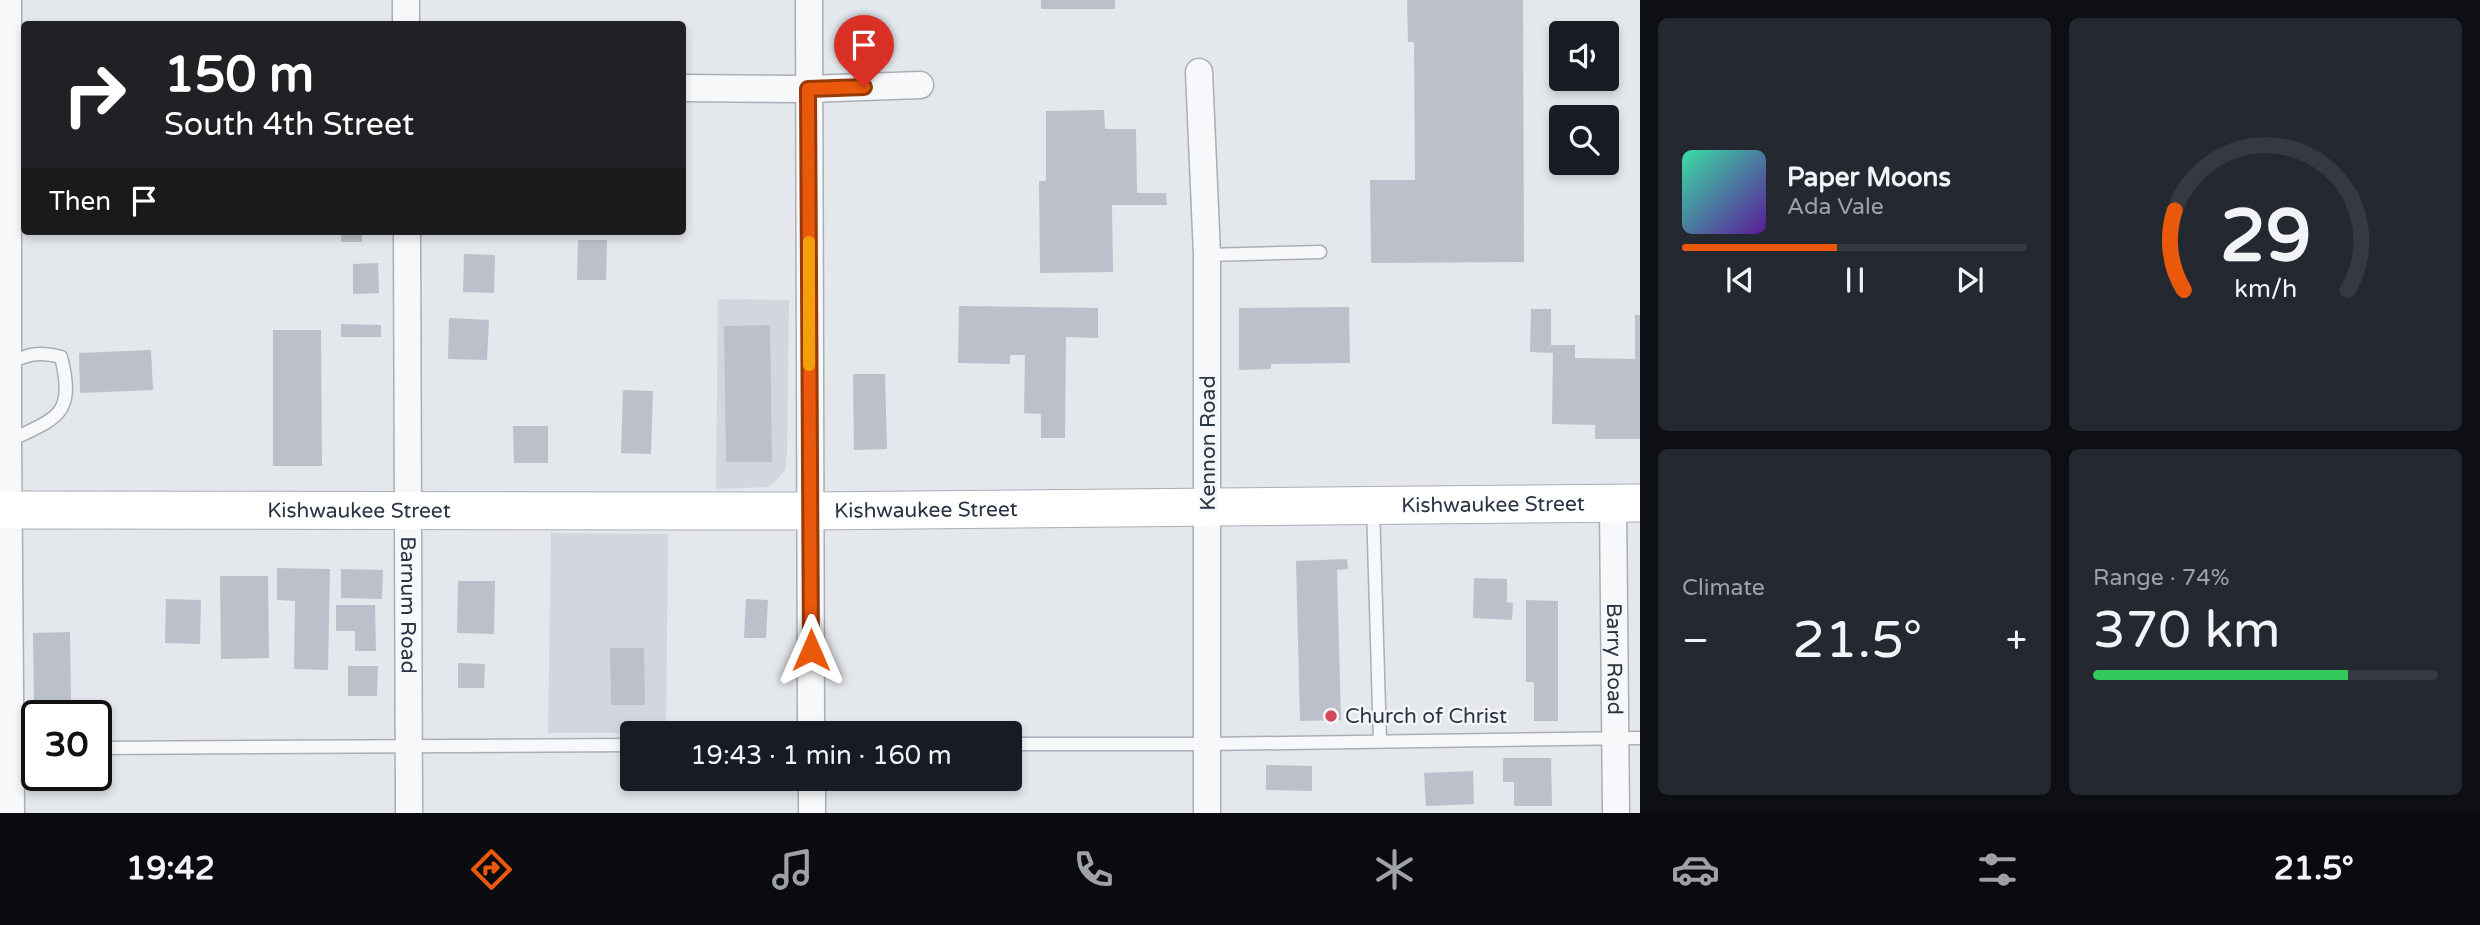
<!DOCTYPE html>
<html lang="en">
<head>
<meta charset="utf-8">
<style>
  :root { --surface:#171b24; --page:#242831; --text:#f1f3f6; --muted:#9ea1a6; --line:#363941; --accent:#ea580c }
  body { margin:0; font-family:"Varela Round",sans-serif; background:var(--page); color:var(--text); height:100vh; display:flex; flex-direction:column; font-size:26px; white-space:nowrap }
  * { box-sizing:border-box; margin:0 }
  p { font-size:23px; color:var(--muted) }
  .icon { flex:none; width:38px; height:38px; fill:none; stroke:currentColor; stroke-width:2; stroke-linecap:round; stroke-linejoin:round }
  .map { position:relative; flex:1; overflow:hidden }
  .side { display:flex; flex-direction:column; gap:18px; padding:18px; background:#0d0f14; width:840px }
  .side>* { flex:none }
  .banner { position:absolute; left:21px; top:21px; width:665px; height:214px; border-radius:7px; box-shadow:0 4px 10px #0003; background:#202124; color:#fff; overflow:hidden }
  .buttons { position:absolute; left:1549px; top:21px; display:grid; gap:14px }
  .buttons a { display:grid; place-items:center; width:70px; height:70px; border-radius:7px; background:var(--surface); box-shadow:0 4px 10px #0003; font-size:35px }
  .speed { position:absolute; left:21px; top:700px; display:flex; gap:14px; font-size:35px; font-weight:700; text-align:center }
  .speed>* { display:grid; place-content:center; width:91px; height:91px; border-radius:50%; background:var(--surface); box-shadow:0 4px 10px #0003; line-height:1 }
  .speed .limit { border:4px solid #111; border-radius:10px; background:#fff; color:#111 }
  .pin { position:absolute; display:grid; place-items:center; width:60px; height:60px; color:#fff; margin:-72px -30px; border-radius:50% 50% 50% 0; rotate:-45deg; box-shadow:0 0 7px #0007 }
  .pin .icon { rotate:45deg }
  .me { position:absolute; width:77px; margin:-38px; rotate:0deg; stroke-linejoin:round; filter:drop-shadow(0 0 5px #0008) }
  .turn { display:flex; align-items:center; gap:24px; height:147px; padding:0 28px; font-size:32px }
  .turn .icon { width:91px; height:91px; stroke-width:2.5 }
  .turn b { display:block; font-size:49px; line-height:60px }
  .then { display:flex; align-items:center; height:66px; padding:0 28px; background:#0003; gap:14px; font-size:26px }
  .big { font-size:52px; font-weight:600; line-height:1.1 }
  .side .widget { flex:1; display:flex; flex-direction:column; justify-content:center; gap:10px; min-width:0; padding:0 24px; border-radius:10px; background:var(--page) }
  .side .dial { align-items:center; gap:0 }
  .dial svg { height:182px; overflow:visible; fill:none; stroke:var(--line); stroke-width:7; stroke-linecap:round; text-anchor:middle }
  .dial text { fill:var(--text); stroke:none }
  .song { display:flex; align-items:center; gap:21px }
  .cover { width:84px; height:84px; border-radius:10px; background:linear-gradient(135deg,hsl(160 70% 55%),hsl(270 70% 35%)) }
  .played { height:7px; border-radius:4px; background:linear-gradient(90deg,var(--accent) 45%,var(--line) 45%) }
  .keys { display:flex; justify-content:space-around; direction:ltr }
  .heat { display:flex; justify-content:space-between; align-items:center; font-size:38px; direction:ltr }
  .charge { height:10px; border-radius:5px; background:linear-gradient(90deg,#34c759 74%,var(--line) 0) }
  .side .tiles { flex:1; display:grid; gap:18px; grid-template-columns:repeat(2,1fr) }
  .trip { position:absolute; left:620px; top:721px; width:402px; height:70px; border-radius:7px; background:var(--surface); box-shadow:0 4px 10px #0003; font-weight:600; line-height:70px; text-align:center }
  .tab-bar { display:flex; height:112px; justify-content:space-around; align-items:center; background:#090b0e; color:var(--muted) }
  .tab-bar .icon { width:49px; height:49px }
  .tab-bar .selected { color:var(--accent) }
  .tab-bar b { font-size:32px; color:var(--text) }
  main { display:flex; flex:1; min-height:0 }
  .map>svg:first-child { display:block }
  .built { fill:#d2d6de }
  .building { fill:#bbc0ca }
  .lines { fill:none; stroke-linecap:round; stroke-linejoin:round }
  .lane-casing { stroke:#a9aeb7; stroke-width:15 }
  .street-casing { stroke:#a9aeb7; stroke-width:29 }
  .secondary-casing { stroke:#a9aeb7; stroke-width:39 }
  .lane { stroke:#f7f8fa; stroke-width:12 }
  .street { stroke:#f7f8fa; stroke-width:26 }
  .secondary { stroke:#fff; stroke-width:37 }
  .route-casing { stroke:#983908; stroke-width:18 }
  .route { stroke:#ea580c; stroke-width:12 }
  .slow { stroke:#f59e0b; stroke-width:12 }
  .poi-dot { fill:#d1495b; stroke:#f4f6f9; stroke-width:2.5 }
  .labels { text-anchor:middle; stroke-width:5; stroke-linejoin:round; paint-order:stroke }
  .street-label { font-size:21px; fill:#2b3445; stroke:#f4f6f9 }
  .poi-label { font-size:21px; fill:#2b3445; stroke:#f4f6f9; text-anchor:start }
</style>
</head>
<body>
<main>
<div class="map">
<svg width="1640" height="813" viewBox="0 0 1640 813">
  <rect width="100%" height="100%" fill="#e4e7ec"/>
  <path class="built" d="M718,299L789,300L787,454L785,470L777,480L768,487L716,489Z
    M551,533L668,534L666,733H548Z"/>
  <path class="building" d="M1041,0H1115V9H1041Z
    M1407,0H1523L1524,262L1371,263L1370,180H1415L1414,42H1408Z
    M1104,110L1105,129H1136L1137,193H1166L1167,205H1112L1113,272L1040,273L1039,181H1046V111Z
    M341,231H362V242H341Z
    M578,240H607L606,280H577Z
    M464,254L495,255L494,293L463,292Z
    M378,263L379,293L353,294V264Z
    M959,306L1098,308V338L1066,337L1065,438H1041V414L1024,413L1025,355H1010V364L958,363Z
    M1349,307L1350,363L1271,364V369L1239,370V308Z
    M1531,309H1551V345H1575V358L1635,359V315H1640V439H1595V425L1552,424L1553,353L1530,352Z
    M449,318L489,320L487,360L448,359Z
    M341,324L381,325V337H341Z
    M770,325L772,462H726L724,326Z
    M273,330H321L322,466H273Z
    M151,350L153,390L80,393L79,353Z
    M853,374H885L887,449L854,450Z
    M623,390L653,391L651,454L621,453Z
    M513,426H548V463H514Z
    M1347,559L1348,569L1337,570L1341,720L1300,721L1296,561Z
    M277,568L330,569L328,670L294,669L295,601L277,600Z
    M341,569L383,570L382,599L341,598Z
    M220,576H268L269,658L221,659Z
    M1474,578L1507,579V602L1513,603L1512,620L1473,618Z
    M458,581H495L494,634L457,633Z
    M166,599L201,600L200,644L165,643Z
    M746,599L768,600L766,638H744Z
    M1526,600L1558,601V721H1534V682H1526Z
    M336,605H375L376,651H355V631H336Z
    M70,632L71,701L34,702L33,633Z
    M610,648H644L645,705H611Z
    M458,663L485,664L484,688H458Z
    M348,666H378L377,696H348Z
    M1503,758H1551L1552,806H1514V782H1503Z
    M1266,765L1312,766V791L1266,790Z
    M1473,771L1474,804L1426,806L1424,773Z"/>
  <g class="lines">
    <g class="lane-casing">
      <path id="lane" d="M1207,255L1320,252
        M8,363C30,354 38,351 61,357C76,416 56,418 9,441
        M1373,507L1380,741
        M1010,744H1207L1640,738
        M9,748H37
        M96,748L632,745"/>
    </g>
    <g class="street-casing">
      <g id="street">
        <path d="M8,0V441L11,813"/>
        <path d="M406,0V24"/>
        <path d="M809,0L811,733"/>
        <path d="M1199,72L1207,255V813"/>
        <path d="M682,88L808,89L920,85"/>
        <path id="s1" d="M407,231L409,813"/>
        <path id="s2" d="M1613,503L1616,813"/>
        <path d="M812,779V813"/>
      </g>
    </g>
    <g class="secondary-casing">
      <g id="secondary">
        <path id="s3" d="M0,510L810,511L1640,503"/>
      </g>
    </g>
    <use href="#lane" class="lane"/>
    <use href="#street" class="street"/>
    <use href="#secondary" class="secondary"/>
  </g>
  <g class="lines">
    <g class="route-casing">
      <path id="route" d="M811,650L808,89L864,87"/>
    </g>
    <use href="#route" class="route"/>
    <path class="slow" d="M809,242V365"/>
  </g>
  <circle class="poi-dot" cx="1331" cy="716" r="7"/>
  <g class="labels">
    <g class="street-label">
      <text transform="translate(1208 443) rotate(-90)" y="7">Kennon Road</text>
      <text dy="7" stroke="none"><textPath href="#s3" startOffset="1493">Kishwaukee Street</textPath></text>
      <text dy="7" stroke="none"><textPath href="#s3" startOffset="359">Kishwaukee Street</textPath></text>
      <text dy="7" stroke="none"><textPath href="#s3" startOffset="926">Kishwaukee Street</textPath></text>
      <text dy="7" stroke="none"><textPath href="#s1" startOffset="374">Barnum Road</textPath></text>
      <text dy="7" stroke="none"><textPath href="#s2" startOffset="156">Barry Road</textPath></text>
    </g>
    <g class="poi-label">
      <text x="1345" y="723">Church of Christ</text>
    </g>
  </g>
</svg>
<div class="buttons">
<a><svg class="icon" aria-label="sound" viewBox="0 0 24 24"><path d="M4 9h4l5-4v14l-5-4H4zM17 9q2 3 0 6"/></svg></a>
<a><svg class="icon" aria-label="search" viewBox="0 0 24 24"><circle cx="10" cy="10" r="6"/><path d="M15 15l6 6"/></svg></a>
</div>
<div class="speed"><div class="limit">30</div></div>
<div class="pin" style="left:864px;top:87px;background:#d93025"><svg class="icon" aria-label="arrive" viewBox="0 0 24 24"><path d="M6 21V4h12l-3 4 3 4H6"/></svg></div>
<svg class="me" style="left:811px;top:650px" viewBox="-20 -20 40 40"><path d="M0-17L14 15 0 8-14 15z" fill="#ea580c" stroke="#fff" stroke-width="4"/></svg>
<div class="trip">19:43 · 1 min · 160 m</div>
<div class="banner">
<div class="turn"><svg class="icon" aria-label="right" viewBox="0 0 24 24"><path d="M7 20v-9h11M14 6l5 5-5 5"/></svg><div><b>150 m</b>South 4th Street</div></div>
<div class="then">Then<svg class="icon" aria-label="arrive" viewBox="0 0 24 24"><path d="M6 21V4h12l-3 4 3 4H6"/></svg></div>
</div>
</div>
<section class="side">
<div class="tiles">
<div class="widget">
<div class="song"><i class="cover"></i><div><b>Paper Moons</b><p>Ada Vale</p></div></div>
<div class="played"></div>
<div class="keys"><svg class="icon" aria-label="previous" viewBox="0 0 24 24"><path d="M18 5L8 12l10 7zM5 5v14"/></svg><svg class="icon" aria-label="pause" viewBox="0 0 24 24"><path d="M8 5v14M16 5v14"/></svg><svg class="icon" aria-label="next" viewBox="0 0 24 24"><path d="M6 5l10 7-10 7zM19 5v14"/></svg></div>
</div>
<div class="widget dial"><svg viewBox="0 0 100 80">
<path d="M14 69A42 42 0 1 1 86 69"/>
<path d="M14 69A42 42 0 0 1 10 34" stroke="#ea580c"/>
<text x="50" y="56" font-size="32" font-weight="700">29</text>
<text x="50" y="72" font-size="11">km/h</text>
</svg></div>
<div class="widget"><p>Climate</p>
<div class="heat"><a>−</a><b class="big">21.5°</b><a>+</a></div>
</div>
<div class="widget"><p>Range · 74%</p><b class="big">370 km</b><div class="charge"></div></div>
</div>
</section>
</main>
<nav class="tab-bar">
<b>19:42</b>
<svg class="icon selected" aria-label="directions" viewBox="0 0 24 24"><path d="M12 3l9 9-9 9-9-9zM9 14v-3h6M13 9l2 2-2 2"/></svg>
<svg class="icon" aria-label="music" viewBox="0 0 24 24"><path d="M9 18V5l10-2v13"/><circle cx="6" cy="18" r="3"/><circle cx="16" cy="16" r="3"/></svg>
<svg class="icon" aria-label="phone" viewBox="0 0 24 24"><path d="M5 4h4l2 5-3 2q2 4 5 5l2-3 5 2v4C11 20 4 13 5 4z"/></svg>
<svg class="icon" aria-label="climate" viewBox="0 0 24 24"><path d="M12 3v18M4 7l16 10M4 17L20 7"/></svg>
<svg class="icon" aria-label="car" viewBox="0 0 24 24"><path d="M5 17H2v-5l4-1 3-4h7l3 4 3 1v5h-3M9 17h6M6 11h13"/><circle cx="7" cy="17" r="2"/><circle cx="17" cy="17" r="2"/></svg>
<svg class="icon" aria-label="filters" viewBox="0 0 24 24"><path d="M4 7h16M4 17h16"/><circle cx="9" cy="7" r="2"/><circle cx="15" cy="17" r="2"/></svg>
<b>21.5°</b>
</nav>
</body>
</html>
